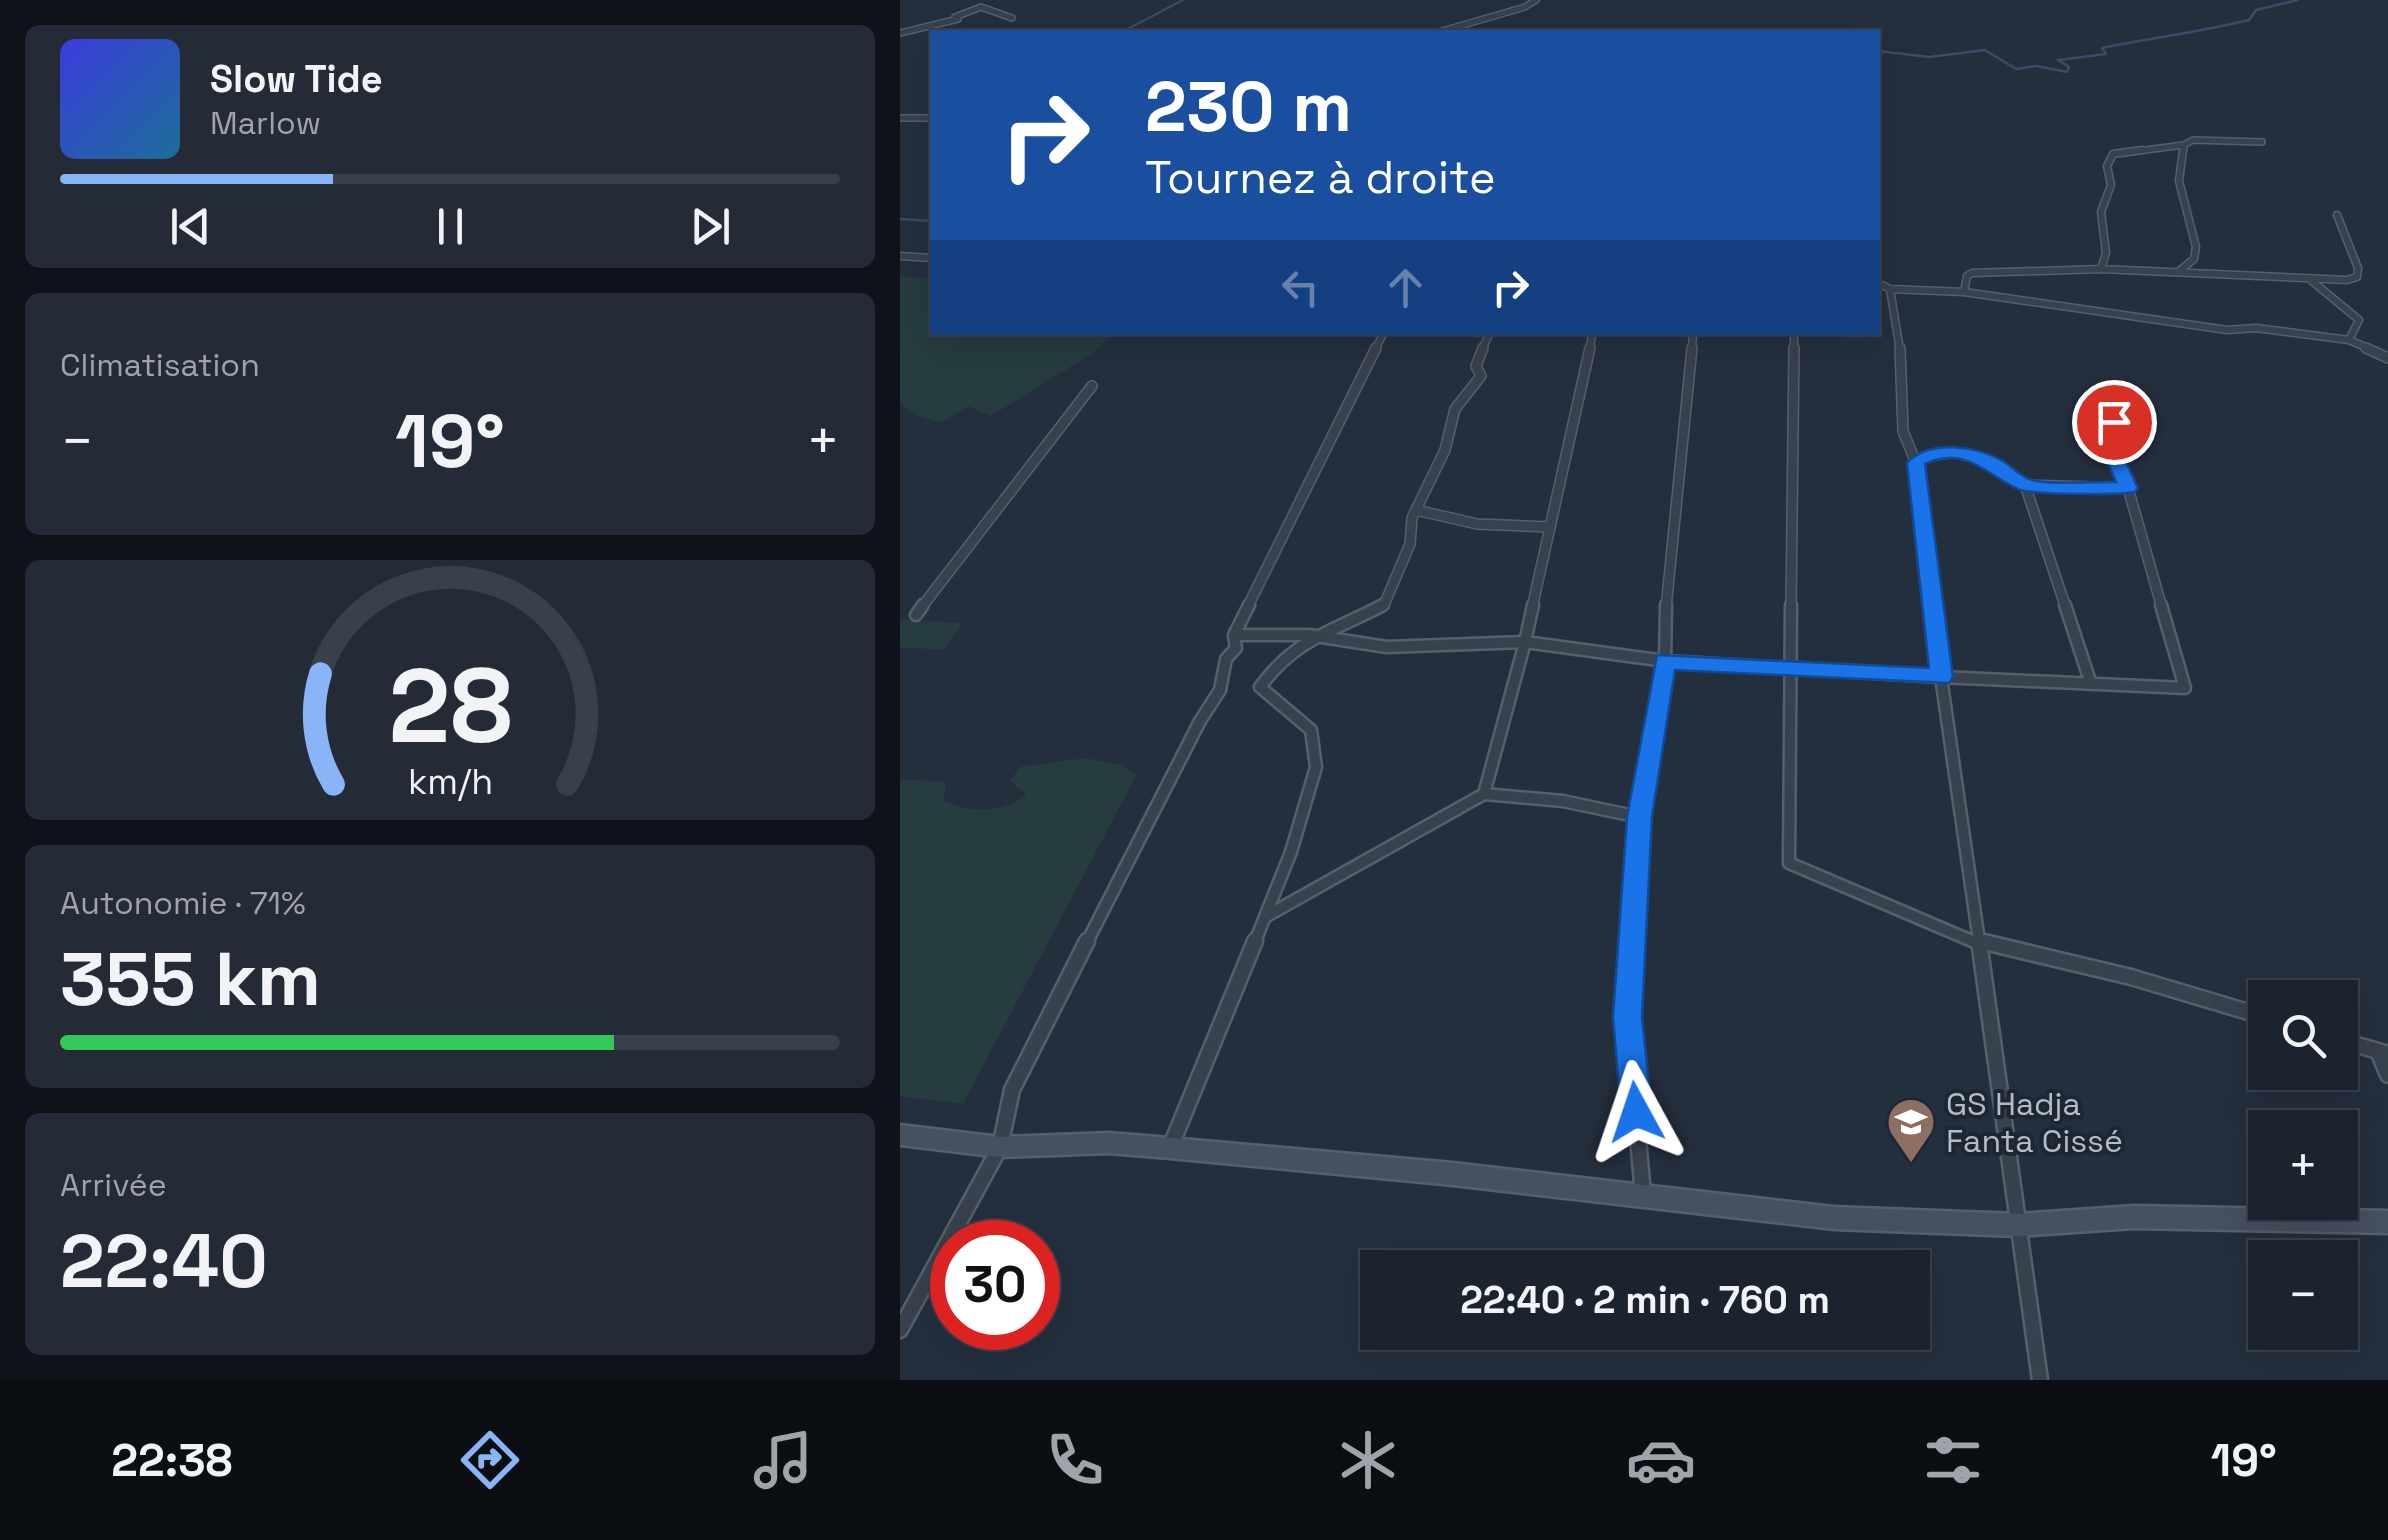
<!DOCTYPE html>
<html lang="fr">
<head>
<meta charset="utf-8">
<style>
  :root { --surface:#1b232e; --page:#242b36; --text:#f1f3f6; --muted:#a0a4aa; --line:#39404a; --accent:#8ab4f8 }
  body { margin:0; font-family:"Space Grotesk",sans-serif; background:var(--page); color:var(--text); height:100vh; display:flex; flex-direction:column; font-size:38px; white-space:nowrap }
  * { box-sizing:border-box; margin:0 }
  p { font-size:32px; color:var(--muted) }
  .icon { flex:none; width:55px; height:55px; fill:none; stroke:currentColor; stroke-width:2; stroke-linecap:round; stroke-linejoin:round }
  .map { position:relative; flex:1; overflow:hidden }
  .details { display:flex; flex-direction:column; gap:25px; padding:25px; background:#0f1319; width:900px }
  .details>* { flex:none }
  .top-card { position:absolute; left:30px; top:30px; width:950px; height:305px; border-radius:0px; box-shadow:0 10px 40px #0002,0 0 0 2px var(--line); background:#1a4fa0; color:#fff; overflow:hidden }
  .fabs { position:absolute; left:1348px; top:980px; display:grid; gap:20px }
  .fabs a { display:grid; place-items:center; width:110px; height:110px; border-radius:0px; background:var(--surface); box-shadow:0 10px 40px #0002,0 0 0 2px var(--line); font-size:50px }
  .speed { position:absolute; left:30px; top:1220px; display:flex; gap:20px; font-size:50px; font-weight:700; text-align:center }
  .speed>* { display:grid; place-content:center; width:130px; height:130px; border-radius:50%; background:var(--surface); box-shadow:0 10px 40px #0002,0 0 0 2px var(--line); line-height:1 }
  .speed .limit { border:15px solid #d22; background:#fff; color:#111 }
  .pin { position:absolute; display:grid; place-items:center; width:85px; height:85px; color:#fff; margin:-42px; border:5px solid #fff; border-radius:50%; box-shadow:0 2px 10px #0007 }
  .me { position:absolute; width:110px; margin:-55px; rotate:355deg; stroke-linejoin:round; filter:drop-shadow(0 0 8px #0008) }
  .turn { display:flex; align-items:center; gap:35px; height:210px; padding:0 50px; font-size:45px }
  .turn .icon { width:130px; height:130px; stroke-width:2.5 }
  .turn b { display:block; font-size:70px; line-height:85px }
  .lanes { display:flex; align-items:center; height:95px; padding:0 50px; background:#0003; justify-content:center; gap:50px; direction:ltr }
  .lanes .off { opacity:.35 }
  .big { font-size:75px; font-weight:600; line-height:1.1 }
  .details .widget { flex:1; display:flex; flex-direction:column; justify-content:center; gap:15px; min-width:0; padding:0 35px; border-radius:15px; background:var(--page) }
  .details .dial { align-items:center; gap:0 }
  .dial svg { height:260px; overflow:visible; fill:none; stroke:var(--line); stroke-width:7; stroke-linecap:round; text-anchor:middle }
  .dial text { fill:var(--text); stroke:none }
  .song { display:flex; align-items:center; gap:30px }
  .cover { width:120px; height:120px; border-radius:15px; background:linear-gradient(135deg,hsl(240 70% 55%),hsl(200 70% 35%)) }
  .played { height:10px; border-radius:5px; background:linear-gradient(90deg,var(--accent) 35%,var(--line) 35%) }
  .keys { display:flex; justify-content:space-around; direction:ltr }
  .heat { display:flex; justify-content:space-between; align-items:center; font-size:55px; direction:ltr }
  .charge { height:15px; border-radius:8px; background:linear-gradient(90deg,#34c759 71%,var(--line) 0) }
  .trip { position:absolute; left:460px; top:1250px; width:570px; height:100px; border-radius:0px; background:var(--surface); box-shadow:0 10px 40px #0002,0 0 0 2px var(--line); font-weight:600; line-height:100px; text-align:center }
  .dock { display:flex; height:160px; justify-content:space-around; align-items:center; background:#0b0e12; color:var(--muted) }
  .dock .icon { width:70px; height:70px }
  .dock .active { color:var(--accent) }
  .dock b { font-size:45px; color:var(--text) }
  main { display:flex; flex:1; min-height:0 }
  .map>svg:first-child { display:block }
  .green { fill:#263c3f }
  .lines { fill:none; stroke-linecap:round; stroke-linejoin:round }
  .stream { stroke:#394c67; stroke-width:2.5 }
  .street-far4-casing { stroke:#565f6c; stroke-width:8 }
  .street-far3-casing { stroke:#565f6c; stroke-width:9 }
  .street-far2-casing { stroke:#565f6c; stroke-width:12 }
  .street-far1-casing { stroke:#565f6c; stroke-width:15 }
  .street-casing { stroke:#565f6c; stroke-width:19 }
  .secondary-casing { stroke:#565f6c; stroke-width:5 }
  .street-far4 { stroke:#38414e; stroke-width:5 }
  .street-far3 { stroke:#38414e; stroke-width:6 }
  .street-far2 { stroke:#38414e; stroke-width:9 }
  .street-far1 { stroke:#38414e; stroke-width:10 }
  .street { stroke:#38414e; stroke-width:14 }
  .secondary { fill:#465061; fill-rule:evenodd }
  .route { fill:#1a73e8; stroke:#114b97; stroke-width:2.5 }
  .labels { text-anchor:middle; stroke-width:8; stroke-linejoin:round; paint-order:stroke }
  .near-poi-label { font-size:32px; fill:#b4bcc9; stroke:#1d2633; text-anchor:start }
</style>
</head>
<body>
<main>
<section class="details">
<div class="widget">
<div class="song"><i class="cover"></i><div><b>Slow Tide</b><p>Marlow</p></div></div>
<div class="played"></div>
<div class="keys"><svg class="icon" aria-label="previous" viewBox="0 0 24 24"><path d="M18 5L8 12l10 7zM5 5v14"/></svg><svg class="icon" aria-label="pause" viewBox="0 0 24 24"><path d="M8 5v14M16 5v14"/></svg><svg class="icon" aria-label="next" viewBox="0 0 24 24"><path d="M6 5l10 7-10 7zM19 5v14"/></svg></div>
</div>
<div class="widget"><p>Climatisation</p>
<div class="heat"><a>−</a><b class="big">19°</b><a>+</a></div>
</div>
<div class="widget dial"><svg viewBox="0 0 100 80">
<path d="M14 69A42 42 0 1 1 86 69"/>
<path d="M14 69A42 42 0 0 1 10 35" stroke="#8ab4f8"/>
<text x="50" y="56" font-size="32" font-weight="700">28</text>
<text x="50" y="72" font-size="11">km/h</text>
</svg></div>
<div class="widget"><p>Autonomie · 71%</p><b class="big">355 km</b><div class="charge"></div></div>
<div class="widget"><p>Arrivée</p><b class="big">22:40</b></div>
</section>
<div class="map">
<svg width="1488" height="1380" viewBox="0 0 1488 1380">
  <rect width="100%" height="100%" fill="#242f3e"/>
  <path class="green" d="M0,277L32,278V332L211,333L196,351L91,416L68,406L41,423L18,416L0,403Z
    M0,620L63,623L44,650L0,647Z
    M185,758L220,765L237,774L63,1104L0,1096V779L46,782L44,801C72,814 103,812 127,795L110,781L120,767Z"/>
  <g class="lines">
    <path class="stream" d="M222,32L283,0
      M978,51L1029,57L1085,50L1116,69L1136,66L1167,72L1169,67L1158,60L1206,54L1202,48C1251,38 1300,32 1349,20L1356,10L1398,0
      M0,219L32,221"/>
    <g class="street-far4-casing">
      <path id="street-far4" d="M539,32L625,7L636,0
        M0,33L58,19L55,17L81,7L112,18
        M0,118H32
        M1222,153L1284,145L1293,140L1362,142
        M1283,153L1284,145"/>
    </g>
    <g class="street-far3-casing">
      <path id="street-far3" d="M0,256L32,258
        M1201,269L1206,253L1201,212L1211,185L1207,166L1213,154L1242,150
        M1278,272L1294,259L1296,247L1279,181L1283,150
        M978,283L990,289L1064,292L1067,276L1072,273L1201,269L1447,280L1457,277L1458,268L1437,215
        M990,289L1000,350
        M1064,292L1327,330L1356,328L1449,340L1459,320L1412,281
        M1449,340L1472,350
        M475,350L484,332
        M582,350L590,332
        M689,350L693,332
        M792,350L793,332
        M894,350V332"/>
    </g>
    <g class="street-far2-casing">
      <path id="street-far2" d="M1000,348L1003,431L1016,463L1033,608
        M1466,348L1488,358
        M1214,422L1215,458L1228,488
        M1016,463L1023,457L1054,452L1093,463L1125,485L1228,488L1262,608
        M1125,485L1166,608
        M516,510L577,524L649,527
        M21,608L192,386
        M347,608L476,348
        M478,608L484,605L510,544L512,518L545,450L555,409L581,376L576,366L583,348
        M632,608L690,348
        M766,608L792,348
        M891,608L894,348"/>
    </g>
    <g class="street-far1-casing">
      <path id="street-far1" d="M633,605L625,642L765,661L1041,677L1033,605
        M891,605L889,863L1079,944
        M1165,605L1191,684
        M16,615L23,605
        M334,635L349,605
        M365,917L584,794L663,801L739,817
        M186,944L300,721L320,690L326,659L336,648L334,635H409L487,647L625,642L584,794
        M354,944L391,852L416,767L411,730L360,687C396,638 432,632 483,605
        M731,944L739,817L765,661L766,605
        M1090,944L1079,941L1041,677L1285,688L1261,605"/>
    </g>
    <g class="street-casing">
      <path id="street" d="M732,941L727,1017L743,1194
        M1079,941L1140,1380
        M1080,941L1231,977L1365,1017
        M1440,1040L1488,1054
        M1478,1051L1488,1075
        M270,1148L355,941
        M0,1330L100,1147L112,1090L187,941"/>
    </g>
    <g class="secondary-casing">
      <path id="secondary" d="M0,1125L100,1137L209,1133L270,1138L553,1163L934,1207L1118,1214L1234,1206L1488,1211V1233L1234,1228L1118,1236L934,1229L553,1185L270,1158L209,1153L100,1157L0,1145Z"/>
    </g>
    <use href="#street-far4" class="street-far4"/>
    <use href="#street-far3" class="street-far3"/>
    <use href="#street-far2" class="street-far2"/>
    <use href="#street-far1" class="street-far1"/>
    <use href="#street" class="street"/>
    <use href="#secondary" class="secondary"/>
  </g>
  <path class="route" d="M1214,417L1223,422L1224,458L1238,488L1235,492C1220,495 1130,495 1118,489C1085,474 1066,445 1025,464L1053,677L1049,683L775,670L752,817L742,1017L752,1112L747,1123L736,1128L725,1123L721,1112L713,1017L727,817L757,655L1029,668L1007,463C1029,439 1077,446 1103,461C1111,466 1120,476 1129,479C1149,486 1193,481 1216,482L1206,458L1205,422Z"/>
  <defs>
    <g id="school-pin" transform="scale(2.5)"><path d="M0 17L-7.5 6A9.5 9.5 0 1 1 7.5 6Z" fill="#8d6e63" stroke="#1d2633"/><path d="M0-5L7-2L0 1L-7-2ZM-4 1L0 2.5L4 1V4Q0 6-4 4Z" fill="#fff"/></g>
  </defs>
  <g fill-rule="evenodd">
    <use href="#school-pin" x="1011" y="1122"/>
  </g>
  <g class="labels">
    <g class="near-poi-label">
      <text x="1046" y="1115">GS Hadja<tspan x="1046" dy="37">Fanta Cissé</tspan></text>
    </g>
  </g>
</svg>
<div class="fabs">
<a><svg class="icon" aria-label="search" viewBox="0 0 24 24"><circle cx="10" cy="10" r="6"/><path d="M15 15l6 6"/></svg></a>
<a>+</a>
<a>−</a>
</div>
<div class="speed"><div class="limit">30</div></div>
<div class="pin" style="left:1214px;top:422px;background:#d93025"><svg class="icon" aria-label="arrive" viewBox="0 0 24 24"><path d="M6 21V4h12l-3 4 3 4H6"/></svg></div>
<svg class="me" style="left:736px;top:1112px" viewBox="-20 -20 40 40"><path d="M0-17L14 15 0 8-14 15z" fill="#1a73e8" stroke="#fff" stroke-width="4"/></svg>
<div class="trip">22:40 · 2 min · 760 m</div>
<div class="top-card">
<div class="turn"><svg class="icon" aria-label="right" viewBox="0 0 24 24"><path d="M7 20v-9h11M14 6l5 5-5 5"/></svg><div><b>230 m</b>Tournez à droite</div></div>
<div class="lanes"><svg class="icon off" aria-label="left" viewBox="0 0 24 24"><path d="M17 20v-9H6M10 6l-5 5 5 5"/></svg><svg class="icon off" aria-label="ahead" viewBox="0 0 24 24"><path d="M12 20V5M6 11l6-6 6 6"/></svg><svg class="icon" aria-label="right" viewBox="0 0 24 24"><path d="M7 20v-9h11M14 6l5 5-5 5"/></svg></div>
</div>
</div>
</main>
<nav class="dock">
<b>22:38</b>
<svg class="icon active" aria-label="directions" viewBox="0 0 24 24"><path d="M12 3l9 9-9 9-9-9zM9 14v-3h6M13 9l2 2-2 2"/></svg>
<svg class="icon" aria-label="music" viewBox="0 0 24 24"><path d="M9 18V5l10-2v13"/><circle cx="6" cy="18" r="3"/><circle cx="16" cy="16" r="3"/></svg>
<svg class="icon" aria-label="phone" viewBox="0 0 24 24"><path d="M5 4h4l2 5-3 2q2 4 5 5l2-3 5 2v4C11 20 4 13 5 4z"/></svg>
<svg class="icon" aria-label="climate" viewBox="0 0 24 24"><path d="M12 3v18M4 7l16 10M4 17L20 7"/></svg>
<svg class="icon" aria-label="car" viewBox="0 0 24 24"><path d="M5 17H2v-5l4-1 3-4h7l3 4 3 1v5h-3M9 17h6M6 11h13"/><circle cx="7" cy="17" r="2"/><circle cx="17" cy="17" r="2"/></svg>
<svg class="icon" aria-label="filters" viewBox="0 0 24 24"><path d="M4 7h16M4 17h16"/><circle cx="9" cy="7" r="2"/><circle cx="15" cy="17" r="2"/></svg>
<b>19°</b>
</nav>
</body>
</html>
